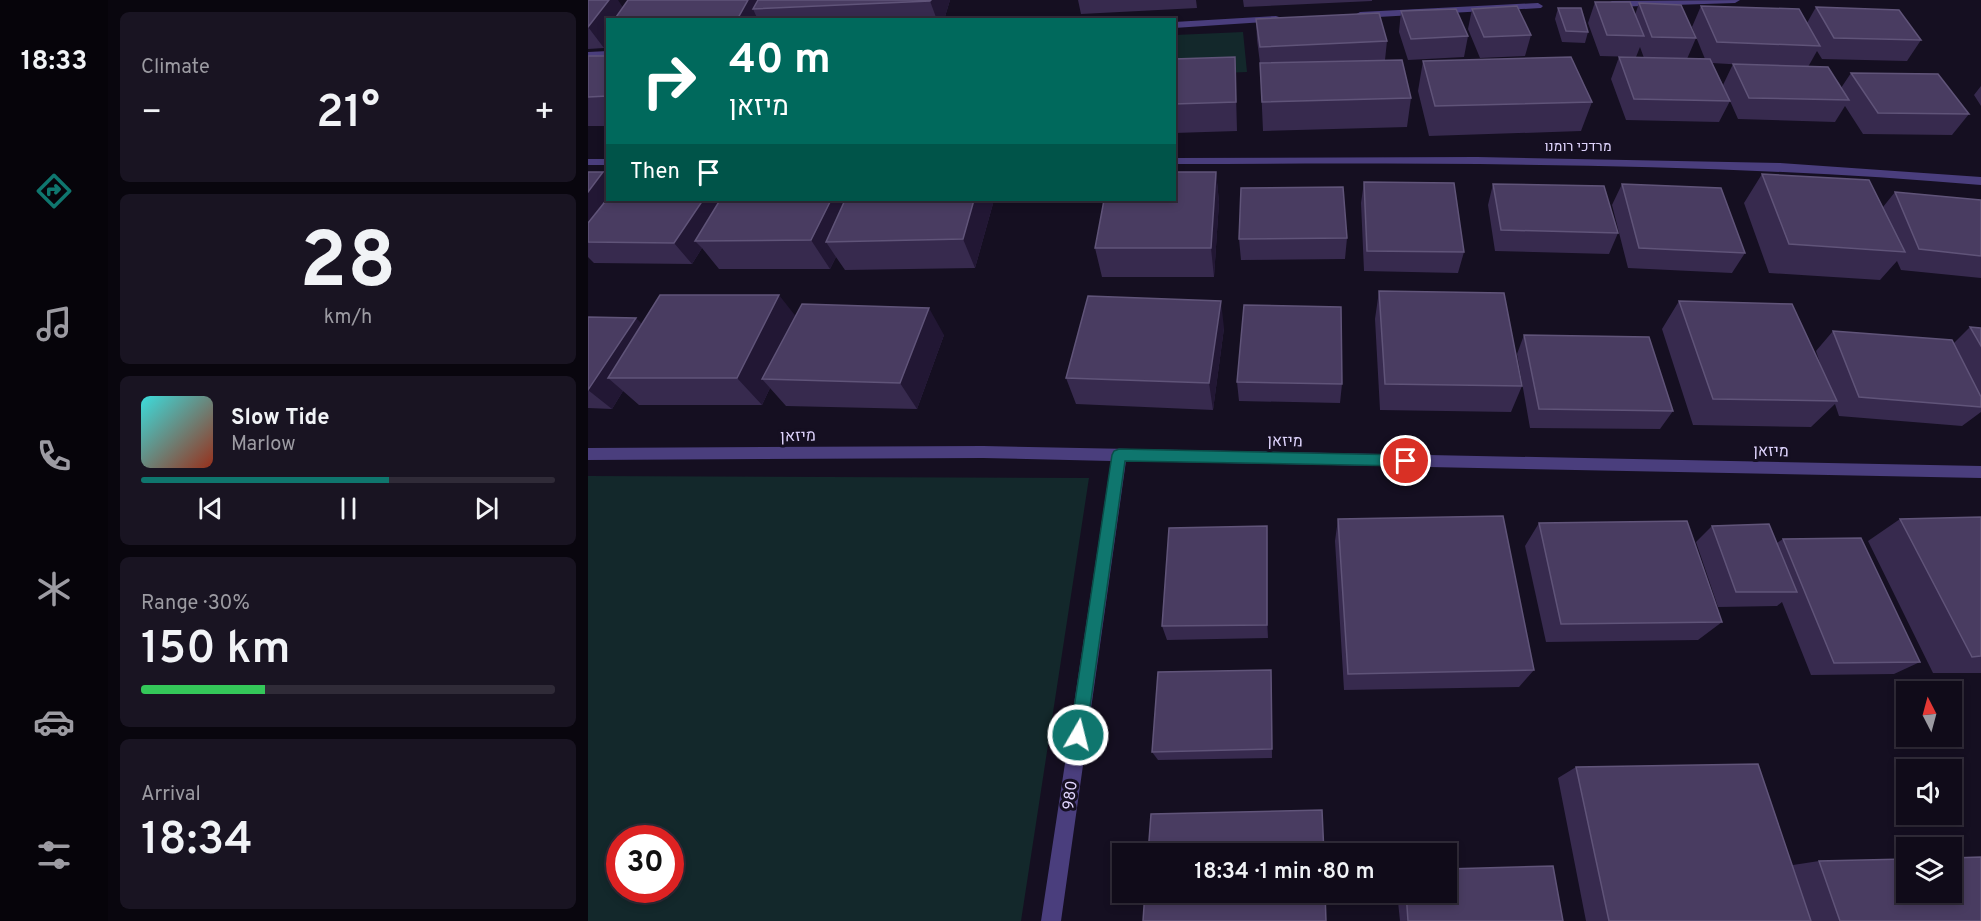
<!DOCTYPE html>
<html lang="en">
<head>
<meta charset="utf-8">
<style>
  :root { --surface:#100b19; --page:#191422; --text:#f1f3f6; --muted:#9c9ba2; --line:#302b38; --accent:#0f766e }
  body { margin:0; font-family:Overpass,Heebo,sans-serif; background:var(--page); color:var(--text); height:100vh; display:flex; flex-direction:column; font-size:22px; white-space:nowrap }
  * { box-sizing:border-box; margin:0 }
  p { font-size:20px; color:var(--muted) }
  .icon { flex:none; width:33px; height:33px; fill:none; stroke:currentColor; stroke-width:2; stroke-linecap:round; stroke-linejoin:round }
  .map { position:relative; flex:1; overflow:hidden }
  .sheet { display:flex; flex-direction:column; gap:12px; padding:12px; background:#09060e; width:480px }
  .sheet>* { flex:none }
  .banner { position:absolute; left:18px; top:18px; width:570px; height:183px; border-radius:0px; box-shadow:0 3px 9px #0003,0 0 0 2px var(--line); background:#00695c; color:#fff; overflow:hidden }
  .needle { width:39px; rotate:354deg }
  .controls { position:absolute; left:1308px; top:681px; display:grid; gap:12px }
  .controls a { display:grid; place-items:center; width:66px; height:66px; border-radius:0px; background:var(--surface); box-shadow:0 3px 9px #0003,0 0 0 2px var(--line); font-size:30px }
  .speed { position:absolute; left:18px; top:825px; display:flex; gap:12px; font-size:30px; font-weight:700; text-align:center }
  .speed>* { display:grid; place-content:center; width:78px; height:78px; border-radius:50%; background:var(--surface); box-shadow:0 3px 9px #0003,0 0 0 2px var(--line); line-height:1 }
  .speed .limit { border:9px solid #d22; background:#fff; color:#111 }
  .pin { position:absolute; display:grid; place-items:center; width:51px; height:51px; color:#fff; margin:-26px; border:3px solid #fff; border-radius:50%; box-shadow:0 2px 6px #0007 }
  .me { position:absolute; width:66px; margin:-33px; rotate:8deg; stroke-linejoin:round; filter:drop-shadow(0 0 4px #0008) }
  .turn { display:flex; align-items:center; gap:21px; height:126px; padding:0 24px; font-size:27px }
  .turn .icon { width:78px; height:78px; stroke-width:2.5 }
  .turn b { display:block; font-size:42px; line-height:51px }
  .then { display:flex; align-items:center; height:57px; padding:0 24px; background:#0003; gap:12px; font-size:22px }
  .big { font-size:45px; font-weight:600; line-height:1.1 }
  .sheet .tile { flex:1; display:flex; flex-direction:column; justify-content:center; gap:9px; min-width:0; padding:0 21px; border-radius:9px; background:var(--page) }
  .sheet .dial { align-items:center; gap:0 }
  .dial b { font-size:78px; line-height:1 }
  .song { display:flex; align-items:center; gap:18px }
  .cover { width:72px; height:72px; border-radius:9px; background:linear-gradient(135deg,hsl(180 70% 55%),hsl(10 70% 35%)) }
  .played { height:6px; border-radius:3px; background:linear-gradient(90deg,var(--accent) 60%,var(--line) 60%) }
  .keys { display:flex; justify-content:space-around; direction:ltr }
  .heat { display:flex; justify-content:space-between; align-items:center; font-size:33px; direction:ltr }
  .charge { height:9px; border-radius:4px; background:linear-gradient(90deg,#34c759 30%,var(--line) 0) }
  .trip { position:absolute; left:524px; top:843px; width:345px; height:60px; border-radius:0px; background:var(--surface); box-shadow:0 3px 9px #0003,0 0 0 2px var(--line); font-weight:600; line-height:60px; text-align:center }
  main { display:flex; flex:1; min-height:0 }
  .dock { display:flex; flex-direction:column; width:108px; justify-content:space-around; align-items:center; background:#06040a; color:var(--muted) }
  .dock .icon { width:42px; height:42px }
  .dock .on { color:var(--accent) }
  .dock b { font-size:27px; color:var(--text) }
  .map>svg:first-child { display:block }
  .green { fill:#13282b; fill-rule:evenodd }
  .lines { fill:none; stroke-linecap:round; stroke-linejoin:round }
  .street { fill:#4a3e7d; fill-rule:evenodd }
  .wall { fill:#372a4e; fill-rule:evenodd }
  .shaded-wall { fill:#221734 }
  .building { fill:#493c61; stroke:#605479; stroke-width:1.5 }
  .route { fill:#0f766e; stroke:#0a4d48; stroke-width:1.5 }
  .labels { text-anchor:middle; stroke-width:6; stroke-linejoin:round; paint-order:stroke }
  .far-street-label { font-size:14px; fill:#ded3fc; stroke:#150f21 }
  .street-label { font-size:16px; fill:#ded3fc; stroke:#150f21 }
</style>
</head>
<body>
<main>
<nav class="dock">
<b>18:33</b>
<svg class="icon on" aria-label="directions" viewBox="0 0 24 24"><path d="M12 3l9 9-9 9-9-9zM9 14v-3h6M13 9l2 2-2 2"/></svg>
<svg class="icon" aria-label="music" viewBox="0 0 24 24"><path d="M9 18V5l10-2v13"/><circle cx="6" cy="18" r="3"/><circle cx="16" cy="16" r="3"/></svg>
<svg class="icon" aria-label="phone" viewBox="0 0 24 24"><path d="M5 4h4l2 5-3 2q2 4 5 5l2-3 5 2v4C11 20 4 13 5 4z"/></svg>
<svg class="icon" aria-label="climate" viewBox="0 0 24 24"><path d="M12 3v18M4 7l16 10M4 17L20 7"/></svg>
<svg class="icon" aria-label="car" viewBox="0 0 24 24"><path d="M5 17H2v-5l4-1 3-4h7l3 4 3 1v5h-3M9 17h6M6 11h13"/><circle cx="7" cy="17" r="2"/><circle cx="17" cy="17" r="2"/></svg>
<svg class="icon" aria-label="filters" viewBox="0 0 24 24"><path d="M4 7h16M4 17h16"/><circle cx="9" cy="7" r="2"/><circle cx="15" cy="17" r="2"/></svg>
</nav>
<section class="sheet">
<div class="tile"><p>Climate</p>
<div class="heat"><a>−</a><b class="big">21°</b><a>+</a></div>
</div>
<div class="tile dial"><b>28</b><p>km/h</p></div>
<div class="tile">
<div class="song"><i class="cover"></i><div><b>Slow Tide</b><p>Marlow</p></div></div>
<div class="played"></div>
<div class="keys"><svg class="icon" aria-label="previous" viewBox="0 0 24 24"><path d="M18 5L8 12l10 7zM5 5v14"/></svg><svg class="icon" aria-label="pause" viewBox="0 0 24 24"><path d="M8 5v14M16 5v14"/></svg><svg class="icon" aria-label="next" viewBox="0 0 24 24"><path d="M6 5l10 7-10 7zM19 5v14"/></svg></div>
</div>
<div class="tile"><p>Range · 30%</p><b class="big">150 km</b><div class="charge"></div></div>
<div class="tile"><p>Arrival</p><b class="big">18:34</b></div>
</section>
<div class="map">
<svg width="1393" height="921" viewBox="0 0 1393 921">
  <rect width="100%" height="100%" fill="#150f21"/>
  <path class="green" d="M655,32L659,72L587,75V35Z
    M0,476L501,478L433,921H0ZM32,838H82V890H32Z"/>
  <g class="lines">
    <path class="street" d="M1152,0L1147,3L1024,7L1019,4L1024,1Z
      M950,3L955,6L953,8L772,18L767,15L772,12Z
      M688,16L691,17V21L586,28V22Z
      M20,51V57L0,58V52Z
      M889,157L1192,163L1393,177V185C1124,162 856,163 586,164V158Z
      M0,159H20V165H0Z
      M395,446L1393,466V478L538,461L473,921H453L523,461L395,458L0,460V448Z"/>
  </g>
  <path class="wall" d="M0,0L35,7L362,0L356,20H20L16,48L0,49Z
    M490,0H608L609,8L493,14Z
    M655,0H784V1L656,7Z
    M1007,2L1047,15L1051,3L1108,38L1099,59H1117L1104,27L1113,6L1219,23L1228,7L1333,40L1319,61L1234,59L1229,51L1220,67L1253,88L1263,73L1381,114L1364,135L1275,134L1257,106L1247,122L1150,119L1142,101L1131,122L1038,120L1023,79L1031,57L1056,58L1052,47L1048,57L1012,56L1000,23ZM1124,63L1158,65L1145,64L1135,85Z
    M970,8L1000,32L997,43L974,42L967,19Z
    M884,9L943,35L937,56L892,58L880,29Z
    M813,11L880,36L876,57L820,60L811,32Z
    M668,19L799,41L797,60L823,98L819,127L675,131L672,63L669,40Z
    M0,56H20V126H0Z
    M647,57L649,131L586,133V59Z
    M835,61L1004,102L993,131L841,136L830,91Z
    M1393,86V106L1386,95Z
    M15,172L20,177V200H406L387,268L257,270L248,257L242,269H131L114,248L104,264L6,263L0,257V242Z
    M628,172L631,202L626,277H514L507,248Z
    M1174,174L1295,207L1307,192L1393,200V278L1313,270L1309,261L1292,280L1181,273L1156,203Z
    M776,182L876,252L870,273L776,271L773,203Z
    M905,184L1030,233L1021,254L907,251L900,205Z
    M1034,184L1157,253L1144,273L1040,268L1024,205Z
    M759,238L757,259L653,260L651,239Z
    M791,291L934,386L923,412L792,410L787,319Z
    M1091,301L1236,375L1228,351L1245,331L1366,343L1382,327L1393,328V412L1374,426L1251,416L1247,404L1223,427L1105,425L1074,329Z
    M208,316L356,335L329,409L198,406L182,388L174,405H51L35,391L24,409L0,408V317L54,324Z
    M636,328L625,410L488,404L478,378Z
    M936,335L1085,411L1072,429L942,428L929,354Z
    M649,382L754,384L752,403L651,401Z
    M1393,517V673H1345L1280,541L1312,519Z
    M750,519L946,670L931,687L756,690L747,541Z
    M951,523L1134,622L1110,640L958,642L937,546Z
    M1124,526L1189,543L1195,539L1332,662L1306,674L1223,675L1194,602L1189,606L1130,607L1108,542Z
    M680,542V638L579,640L574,626Z
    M683,670L684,758L570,760L564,752Z
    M988,767L1205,865L1231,861L1393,921H998L970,778Z
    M809,892H858L975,921H812Z"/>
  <path class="shaded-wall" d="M21,0H30L40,15L37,20H20V43L16,48L0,27Z
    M160,0H175L165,9L170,20H150V18Z
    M343,0H362L356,20H349L342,1Z
    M15,172L20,177V200L0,240V192Z
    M628,172L631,202L626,277L623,248Z
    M115,200H144L107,241L114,248L104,264L86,243Z
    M243,200H274L238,242L248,257L242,269L223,240Z
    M386,200H406L387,268L375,239Z
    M191,295L213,323L174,379L182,388L174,405L149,378Z
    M633,301L636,328L625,410L621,383Z
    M341,308L356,335L329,409L312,383Z
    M48,318L68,338L20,378L35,391L24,409L0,390Z
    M679,526L680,542V638L679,625Z"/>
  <path class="building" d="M0,0H21L0,27Z
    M40,0H160L150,18L124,20H26Z
    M170,0H343L342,1L165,9Z
    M1007,2H1042L1056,36L1019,35Z
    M1051,3L1093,5L1108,38L1064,37Z
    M929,6L943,35L896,37L884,9Z
    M1113,6L1211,9L1232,46L1129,42Z
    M1228,7L1311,10L1333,40L1246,38Z
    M970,8H993L1000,32L978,31Z
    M868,9L880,36L823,39L813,11Z
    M791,13L799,41L672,47L668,19Z
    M0,56H20V96L0,97Z
    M647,57L648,102L586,104V59Z
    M983,57L1004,102L847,106L835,61Z
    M1031,57L1122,59L1142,101L1046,99Z
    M814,60L823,98L674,102L672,63Z
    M1145,64L1240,67L1261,100L1161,98Z
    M1263,73L1350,74L1381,114L1290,113Z
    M0,172H15L0,192Z
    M586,172H628L623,248H507L516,200H586Z
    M1174,174L1281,180L1317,252L1201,244Z
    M776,182L866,183L876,252L779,251Z
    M905,184L1016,186L1030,233L913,230Z
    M1034,184L1133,188L1157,253L1051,248Z
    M755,187L759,238L651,239L653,188Z
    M1307,192L1393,200V256L1331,249Z
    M20,198V200H115L86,243L0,242V223Z
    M132,200H243L223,240L107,241Z
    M257,200H386L375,239L238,242Z
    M791,291L916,293L934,386L797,384Z
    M72,295H191L149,378H20Z
    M500,296L633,301L621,383L478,378Z
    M1091,301L1204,304L1249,401L1125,399Z
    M214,304L341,308L312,383L174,379Z
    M656,305L753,307L754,384L649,382Z
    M0,317L48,318L0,390Z
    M1382,327L1393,328V346Z
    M1245,331L1364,340L1393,397V407L1271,397Z
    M936,335L1061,337L1085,411L951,409Z
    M915,516L946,670L760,674L750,519Z
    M1393,517V656L1384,657L1312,519Z
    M1099,521L1134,622L973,624L951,523Z
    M1181,524L1209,592H1148L1124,526Z
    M679,526V625L574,626L581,528Z
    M1273,538L1332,662L1246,663L1195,539Z
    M683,670L684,749L564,752L570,672Z
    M1170,764L1223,921H1021L988,767Z
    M734,810L736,854H560L563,814Z
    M1393,857V921H1252L1231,861L1318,859V892H1364V858Z
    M965,866L975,921H820L818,892H858V869Z
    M557,892H737L738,921H555Z"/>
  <path class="route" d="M531,449L818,455L823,457L825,461L823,465L818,466L537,461L498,735L496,741L490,743L484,741L482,735L524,455L526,451Z"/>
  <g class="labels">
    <g class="far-street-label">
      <text x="990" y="151">מרדכי רומנו</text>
    </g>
    <g class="street-label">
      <text transform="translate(210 435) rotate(-1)" y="6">מיזאן</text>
      <text transform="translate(697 440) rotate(1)" y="6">מיזאן</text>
      <text transform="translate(1183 450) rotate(1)" y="6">מיזאן</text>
      <text transform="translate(481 795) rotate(-82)" y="6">980</text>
    </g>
  </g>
</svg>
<div class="controls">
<a><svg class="needle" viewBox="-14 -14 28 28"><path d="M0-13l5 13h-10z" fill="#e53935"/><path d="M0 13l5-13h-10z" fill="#9c9ba2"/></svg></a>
<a><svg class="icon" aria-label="sound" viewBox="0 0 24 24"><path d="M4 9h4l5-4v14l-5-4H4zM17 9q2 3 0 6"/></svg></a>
<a><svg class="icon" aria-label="layers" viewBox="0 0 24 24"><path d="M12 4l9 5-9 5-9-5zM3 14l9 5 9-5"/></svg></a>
</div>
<div class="speed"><div class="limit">30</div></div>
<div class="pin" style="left:818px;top:461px;background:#d93025"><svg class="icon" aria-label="arrive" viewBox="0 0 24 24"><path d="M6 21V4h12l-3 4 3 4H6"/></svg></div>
<svg class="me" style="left:490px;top:735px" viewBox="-20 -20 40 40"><circle r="17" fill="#0f766e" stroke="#fff" stroke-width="3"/><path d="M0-11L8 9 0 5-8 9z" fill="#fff"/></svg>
<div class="trip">18:34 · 1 min · 80 m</div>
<div class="banner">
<div class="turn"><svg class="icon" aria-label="right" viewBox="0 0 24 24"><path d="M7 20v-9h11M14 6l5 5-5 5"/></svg><div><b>40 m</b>מיזאן</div></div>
<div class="then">Then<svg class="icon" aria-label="arrive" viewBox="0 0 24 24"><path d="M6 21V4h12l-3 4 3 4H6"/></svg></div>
</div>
</div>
</main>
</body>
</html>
